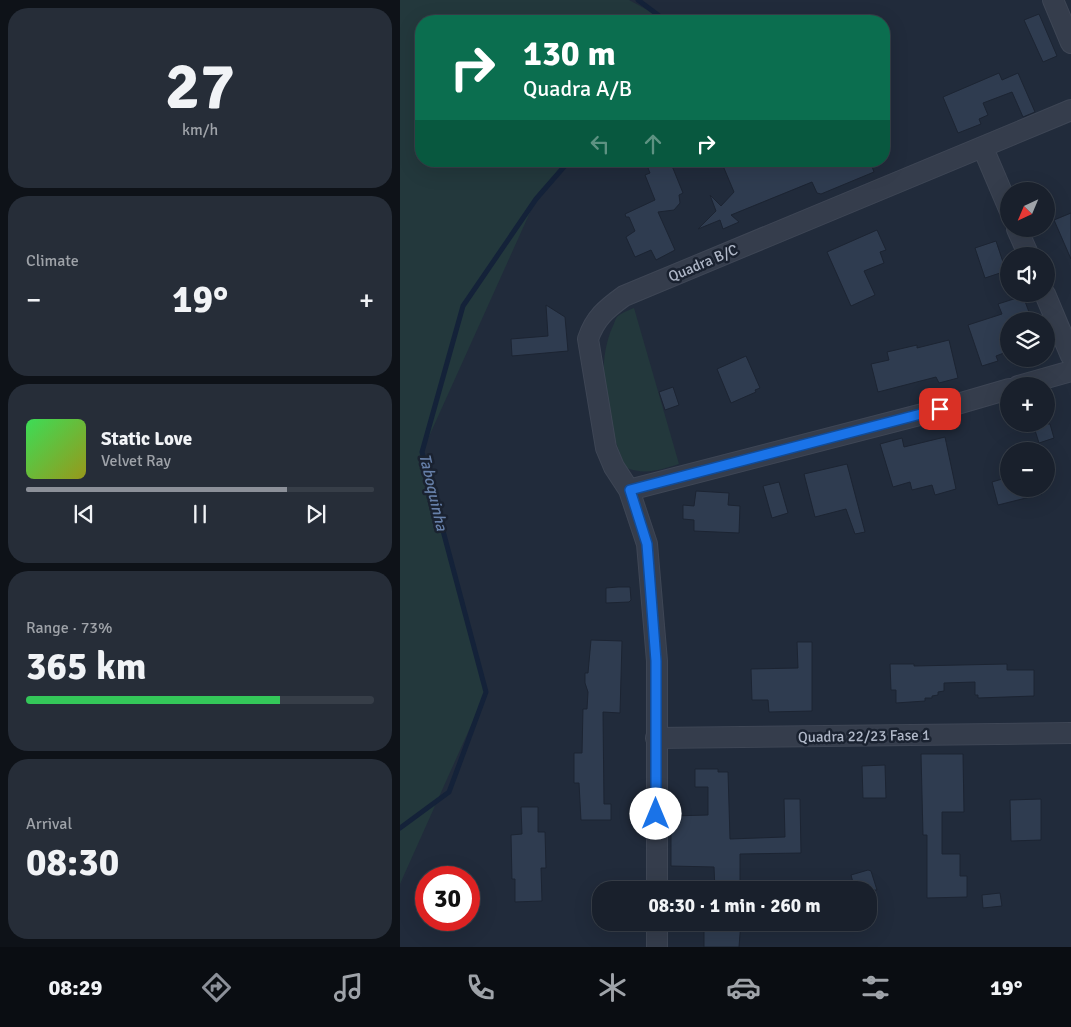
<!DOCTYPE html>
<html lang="en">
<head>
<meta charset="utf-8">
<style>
  :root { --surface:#19202c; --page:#262d38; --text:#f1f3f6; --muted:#9fa3a9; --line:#373e48; --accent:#8c9099 }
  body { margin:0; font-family:Signika,sans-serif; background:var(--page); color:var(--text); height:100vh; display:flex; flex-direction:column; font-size:19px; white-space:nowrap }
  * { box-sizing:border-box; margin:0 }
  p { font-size:16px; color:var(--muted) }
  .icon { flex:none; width:28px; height:28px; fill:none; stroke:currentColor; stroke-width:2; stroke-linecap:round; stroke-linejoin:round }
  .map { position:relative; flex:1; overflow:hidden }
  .side { display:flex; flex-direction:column; gap:8px; padding:8px; background:#0e1218; width:400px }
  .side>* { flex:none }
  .banner { position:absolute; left:15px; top:15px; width:475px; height:152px; border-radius:20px; box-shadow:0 5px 20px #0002,0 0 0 1px var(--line); background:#0b6e4f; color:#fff; overflow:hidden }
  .needle { width:32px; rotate:224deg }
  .fabs { position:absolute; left:600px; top:182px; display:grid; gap:10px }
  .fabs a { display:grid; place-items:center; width:55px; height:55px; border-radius:50%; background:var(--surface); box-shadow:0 5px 20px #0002,0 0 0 1px var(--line); font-size:25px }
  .speed { position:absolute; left:15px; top:866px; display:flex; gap:10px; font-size:25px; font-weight:700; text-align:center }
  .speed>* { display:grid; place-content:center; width:65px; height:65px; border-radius:50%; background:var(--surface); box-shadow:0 5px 20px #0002,0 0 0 1px var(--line); line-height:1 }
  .speed .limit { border:8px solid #d22; background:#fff; color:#111 }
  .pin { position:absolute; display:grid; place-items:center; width:42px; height:42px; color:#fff; margin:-21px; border-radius:10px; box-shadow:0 2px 8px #0006 }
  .me { position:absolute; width:55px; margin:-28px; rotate:0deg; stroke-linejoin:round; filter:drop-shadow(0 0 4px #0008) }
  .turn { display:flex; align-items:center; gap:18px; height:105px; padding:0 25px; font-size:22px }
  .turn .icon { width:65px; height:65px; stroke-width:2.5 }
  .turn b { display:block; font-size:35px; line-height:42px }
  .lanes { display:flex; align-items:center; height:48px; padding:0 25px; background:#0003; justify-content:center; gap:25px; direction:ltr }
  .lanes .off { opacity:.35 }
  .big { font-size:38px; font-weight:800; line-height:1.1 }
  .side .card { flex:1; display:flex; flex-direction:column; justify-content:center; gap:8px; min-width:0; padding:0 18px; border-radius:20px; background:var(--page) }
  .side .dial { align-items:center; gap:0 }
  .dial b { font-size:65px; line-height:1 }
  .song { display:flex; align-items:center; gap:15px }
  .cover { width:60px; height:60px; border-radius:8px; background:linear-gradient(135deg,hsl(130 70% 55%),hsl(60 70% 35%)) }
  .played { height:5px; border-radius:2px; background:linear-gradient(90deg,var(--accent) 75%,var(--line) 75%) }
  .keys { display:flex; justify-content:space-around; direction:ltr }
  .heat { display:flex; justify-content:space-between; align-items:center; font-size:28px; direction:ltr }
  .charge { height:8px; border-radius:4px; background:linear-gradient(90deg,#34c759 73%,var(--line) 0) }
  .trip { position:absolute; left:192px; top:881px; width:285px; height:50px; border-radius:20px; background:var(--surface); box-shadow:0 5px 20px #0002,0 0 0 1px var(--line); font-weight:800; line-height:50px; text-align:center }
  .tab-bar { display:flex; height:80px; justify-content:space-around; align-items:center; background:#0a0d12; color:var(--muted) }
  .tab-bar .icon { width:35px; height:35px }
  .tab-bar .selected { color:var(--accent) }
  .tab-bar b { font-size:22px; color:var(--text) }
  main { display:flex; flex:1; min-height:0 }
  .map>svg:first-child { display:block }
  .green { fill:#23383c }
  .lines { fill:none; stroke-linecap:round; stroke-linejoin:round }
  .stream { stroke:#142239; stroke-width:5 }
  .building { fill:#2f3c50; stroke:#1c2432 }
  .street-casing { stroke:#3e4655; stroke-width:22 }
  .street { stroke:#353d4c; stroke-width:20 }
  .route-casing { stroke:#114b97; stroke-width:12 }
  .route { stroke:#1a73e8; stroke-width:9 }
  .labels { text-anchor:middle; stroke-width:5; stroke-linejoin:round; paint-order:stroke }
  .street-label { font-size:15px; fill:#b0b8c8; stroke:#1a2230 }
  .water-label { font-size:16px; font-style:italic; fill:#6780a9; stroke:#1a2230 }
</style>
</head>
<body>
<main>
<section class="side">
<div class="card dial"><b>27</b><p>km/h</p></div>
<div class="card"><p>Climate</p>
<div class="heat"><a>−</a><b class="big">19°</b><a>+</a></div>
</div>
<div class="card">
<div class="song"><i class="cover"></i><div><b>Static Love</b><p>Velvet Ray</p></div></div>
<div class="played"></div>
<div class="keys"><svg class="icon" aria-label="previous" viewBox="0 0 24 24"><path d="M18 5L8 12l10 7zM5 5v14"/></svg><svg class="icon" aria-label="pause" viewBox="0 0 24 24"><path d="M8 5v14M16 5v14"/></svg><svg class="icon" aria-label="next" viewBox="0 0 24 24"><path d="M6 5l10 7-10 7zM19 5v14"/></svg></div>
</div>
<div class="card"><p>Range · 73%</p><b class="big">365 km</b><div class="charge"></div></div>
<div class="card"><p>Arrival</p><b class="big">08:30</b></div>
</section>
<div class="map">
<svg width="671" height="947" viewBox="0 0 671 947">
  <rect width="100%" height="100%" fill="#212b3b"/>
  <path class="green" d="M0,0H229L262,18L261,21H21V161H169L136,199L22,452L86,692L0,884Z
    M234,308L279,464C260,470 246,475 226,468C208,427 194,370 212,328C214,325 215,319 217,317C221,313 229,310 234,308Z"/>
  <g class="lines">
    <path class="stream" d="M238,0L262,18L261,21
      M0,828L49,792L86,692L22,452L63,306L136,199L169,161"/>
  </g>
  <path class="building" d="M639,14L657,56L643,62L624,20Z
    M599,73L602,80L618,73L635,112L623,117L612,92L583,103L588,115L579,119L581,124L558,133L543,97Z
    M265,161H270L283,193L279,195L280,203L274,210L258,212L275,250L256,260L251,250L235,257L226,237L235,231L229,217H226L225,214L255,200L245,175L250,173L248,168Z
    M321,161H470L474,172L421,194L417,193L412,182L331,215L339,222L323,229L320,220L298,229L316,211L310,195L321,206L334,192Z
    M671,213V259L654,220Z
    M477,230L486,250L480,252L484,263L464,271L475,295L451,306L427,252Z
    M596,241L606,271L585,278L575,248Z
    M623,296L629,312L616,316L618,321H609V351L596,356L598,361L582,366L568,325L602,314L598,304Z
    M146,305L165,317L168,351L112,356L111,339L148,336Z
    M549,340L558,378L539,383L536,377L478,392L471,364L489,360L487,352L517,345V348Z
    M346,356L360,388L355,390L356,392L331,403L317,369Z
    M273,387L279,405L265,410L259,392Z
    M633,424H650L654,438L639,443Z
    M545,437L556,489L535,495L532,485L512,490L510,482L493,487L480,444L502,438L504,447Z
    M447,464L465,532L455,534L446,509L415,517L404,474Z
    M609,477V489H641L642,494L598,505L592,482Z
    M379,482L388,513L372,518L363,486Z
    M296,491L329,493L328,505L340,506L339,533L294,531V520L283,519V505L294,506Z
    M218,587H230L231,600L229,602L206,603V588Z
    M191,640L222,641L220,713L203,712L204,804H211V820H181L179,783H174V753H182L183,709H187L188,692L185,683V673H188Z
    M397,642H412V711L369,712L368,700H352L351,669L398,668Z
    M490,664H514V666L607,664V670H634V696L578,698V695H575V682L544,683V691L538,692V695L532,696V698H525V701L496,703V690H491Z
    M521,754H563L564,812H542V854H560V876H567V897L527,898V835H523Z
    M485,765L486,798H463L462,766Z
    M295,769H318V772H328L330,839L385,837L384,799H400L401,853L340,854V890H315L314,867L271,866V816L308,815V787H295Z
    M641,799V840L611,841L610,800Z
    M121,807H138V832H145L146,868H141L142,901L115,902V879H112L111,835L122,834Z
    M468,870L471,871L477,890H455L451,875Z
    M600,893L602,906L583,908L582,895Z
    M304,922H341L339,947H304Z"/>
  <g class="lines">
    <g class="street-casing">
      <path id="street" d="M653,0L671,43
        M583,148L609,209
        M617,229L629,256
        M645,294L671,356
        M618,386L671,371
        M229,490L523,414L609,389
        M256,738L671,733
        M257,890V661L247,544L229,490L214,467L206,448L188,339C195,318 206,309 224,296L671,110
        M257,922V947"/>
    </g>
    <use href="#street" class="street"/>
  </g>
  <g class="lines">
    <g class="route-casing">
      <path id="route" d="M256,814V661L247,544L230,490L540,409"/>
    </g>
    <use href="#route" class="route"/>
  </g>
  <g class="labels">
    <g class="street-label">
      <text transform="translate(303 263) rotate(-23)" y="5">Quadra B/C</text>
      <text transform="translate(464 736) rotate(-1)" y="5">Quadra 22/23 Fase 1</text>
    </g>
    <g class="water-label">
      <text transform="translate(34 492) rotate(77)" y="6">Taboquinha</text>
    </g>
  </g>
</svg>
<div class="fabs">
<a><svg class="needle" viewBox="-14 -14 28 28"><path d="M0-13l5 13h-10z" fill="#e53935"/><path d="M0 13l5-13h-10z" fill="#9fa3a9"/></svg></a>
<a><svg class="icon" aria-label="sound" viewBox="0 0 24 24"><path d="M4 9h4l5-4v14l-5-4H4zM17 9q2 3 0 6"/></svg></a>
<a><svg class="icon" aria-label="layers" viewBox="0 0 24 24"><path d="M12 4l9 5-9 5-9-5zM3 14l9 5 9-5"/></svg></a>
<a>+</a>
<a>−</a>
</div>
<div class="speed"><div class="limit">30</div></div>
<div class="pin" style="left:540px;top:409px;background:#d93025"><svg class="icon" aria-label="arrive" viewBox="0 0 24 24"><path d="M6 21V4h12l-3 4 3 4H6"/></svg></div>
<svg class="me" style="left:256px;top:814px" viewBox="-20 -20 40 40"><circle r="19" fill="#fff"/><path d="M0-13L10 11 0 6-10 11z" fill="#1a73e8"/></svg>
<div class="trip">08:30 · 1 min · 260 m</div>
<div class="banner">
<div class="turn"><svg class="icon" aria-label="right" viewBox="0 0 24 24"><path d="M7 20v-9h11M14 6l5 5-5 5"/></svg><div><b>130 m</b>Quadra A/B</div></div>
<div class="lanes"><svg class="icon off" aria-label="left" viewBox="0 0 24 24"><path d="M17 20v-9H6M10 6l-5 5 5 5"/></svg><svg class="icon off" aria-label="ahead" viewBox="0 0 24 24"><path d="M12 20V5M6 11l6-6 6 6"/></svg><svg class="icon" aria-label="right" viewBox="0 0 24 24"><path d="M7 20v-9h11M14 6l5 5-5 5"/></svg></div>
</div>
</div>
</main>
<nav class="tab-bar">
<b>08:29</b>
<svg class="icon selected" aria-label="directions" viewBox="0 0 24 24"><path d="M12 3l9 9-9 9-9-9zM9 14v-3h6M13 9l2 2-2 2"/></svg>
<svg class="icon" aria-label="music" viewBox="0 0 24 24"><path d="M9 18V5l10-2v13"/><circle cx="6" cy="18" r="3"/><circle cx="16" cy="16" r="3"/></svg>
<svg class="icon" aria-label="phone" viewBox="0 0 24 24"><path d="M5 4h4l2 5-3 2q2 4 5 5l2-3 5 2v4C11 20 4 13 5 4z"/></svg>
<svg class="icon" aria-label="climate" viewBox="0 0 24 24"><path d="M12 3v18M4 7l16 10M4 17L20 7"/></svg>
<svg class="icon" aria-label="car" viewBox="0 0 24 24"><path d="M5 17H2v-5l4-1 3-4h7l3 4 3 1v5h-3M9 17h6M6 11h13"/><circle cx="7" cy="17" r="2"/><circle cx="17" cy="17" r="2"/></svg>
<svg class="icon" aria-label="filters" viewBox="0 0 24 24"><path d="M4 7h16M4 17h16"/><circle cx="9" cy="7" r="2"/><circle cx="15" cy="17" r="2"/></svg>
<b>19°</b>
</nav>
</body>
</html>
